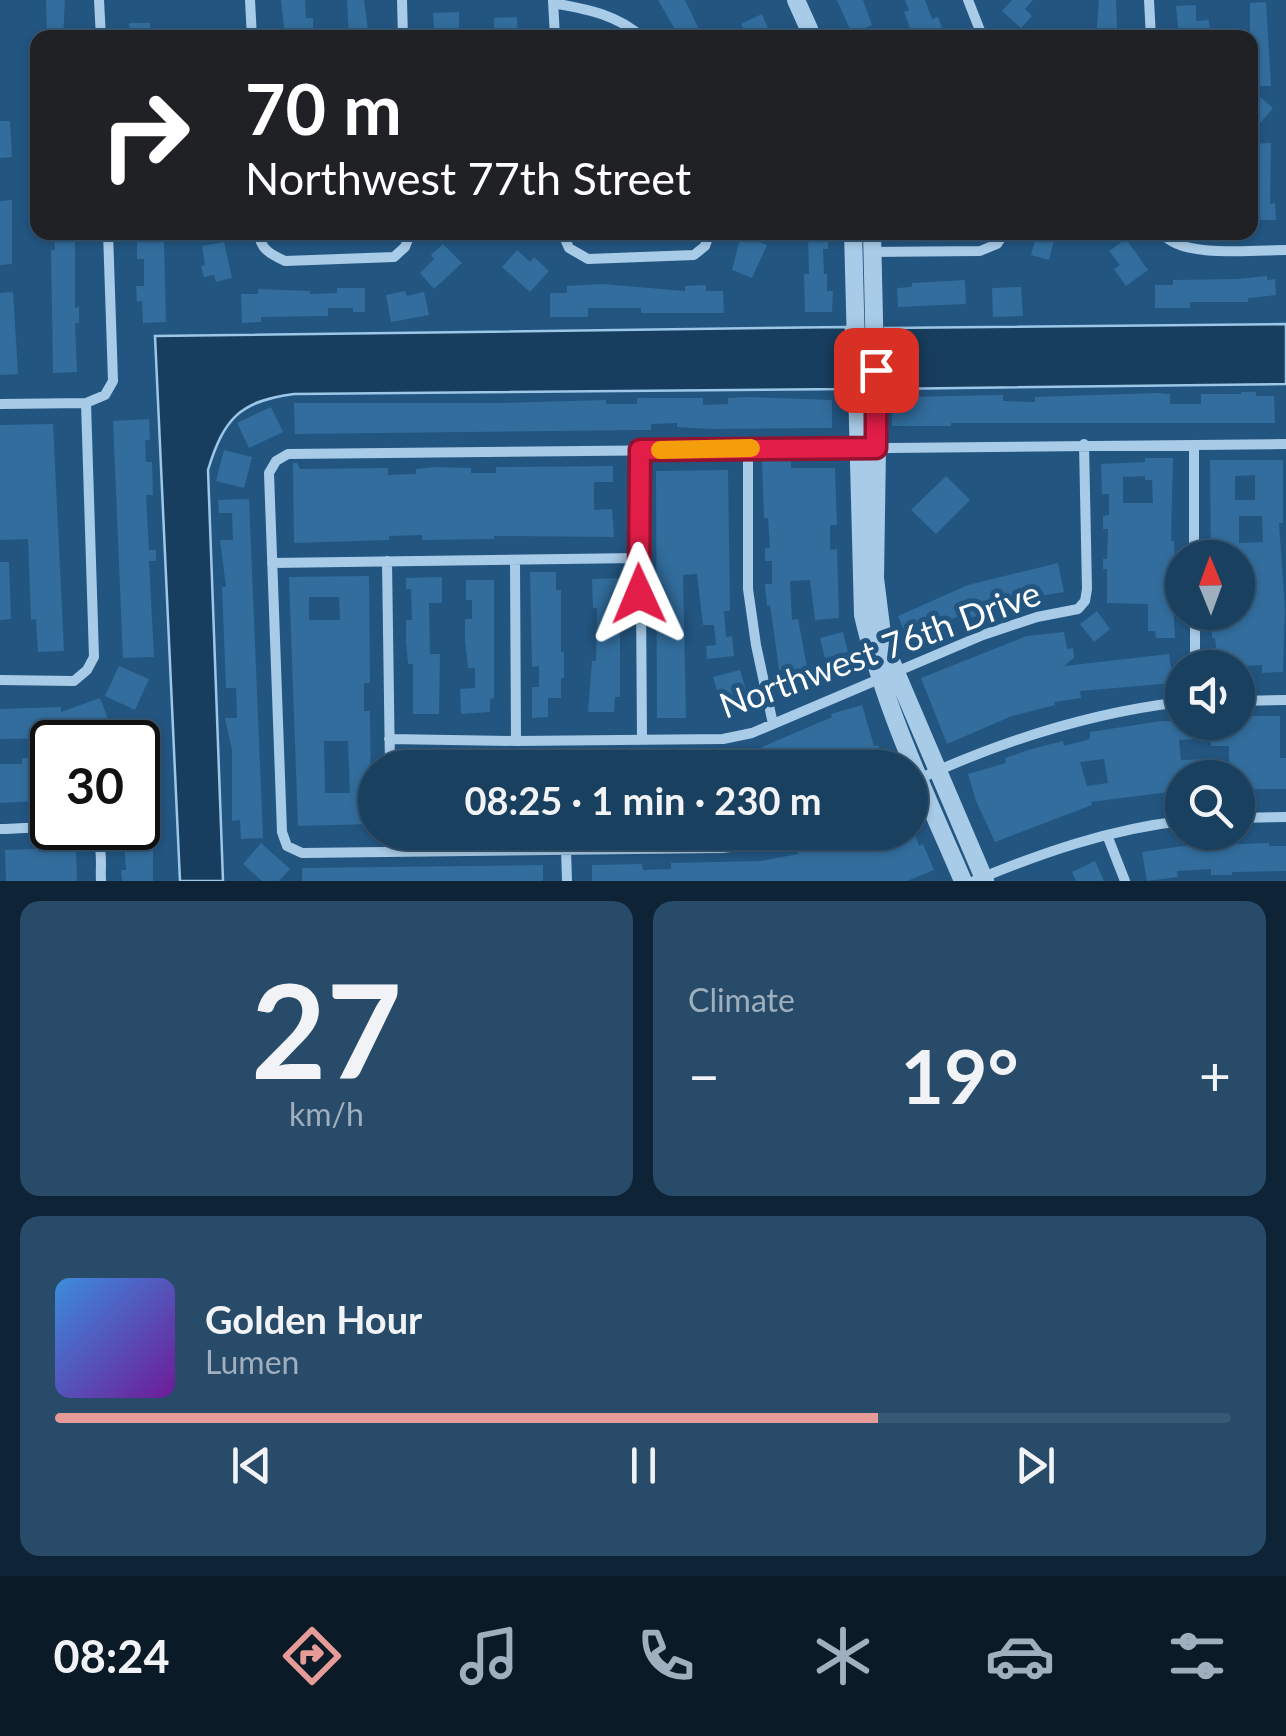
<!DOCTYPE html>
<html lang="en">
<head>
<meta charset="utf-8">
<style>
  :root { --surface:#1a4060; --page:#274b69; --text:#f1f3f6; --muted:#9fafbd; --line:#385975; --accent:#e69b98 }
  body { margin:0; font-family:Lato,sans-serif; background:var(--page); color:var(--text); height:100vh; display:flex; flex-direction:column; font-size:38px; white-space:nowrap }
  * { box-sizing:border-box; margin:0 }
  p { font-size:32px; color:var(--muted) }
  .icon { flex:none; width:55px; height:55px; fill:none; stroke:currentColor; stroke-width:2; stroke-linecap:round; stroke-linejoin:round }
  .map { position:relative; height:881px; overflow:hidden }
  .panel { display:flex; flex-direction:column; gap:20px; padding:20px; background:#0e2335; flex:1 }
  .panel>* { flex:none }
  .guide { position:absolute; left:30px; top:30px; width:1228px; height:210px; border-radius:20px; box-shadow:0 2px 8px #0004,0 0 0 2px var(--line); background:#202124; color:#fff; overflow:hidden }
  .needle { width:65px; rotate:359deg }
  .fabs { position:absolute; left:1165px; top:540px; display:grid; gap:20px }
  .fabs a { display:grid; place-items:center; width:90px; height:90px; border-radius:50%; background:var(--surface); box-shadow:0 2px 8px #0004,0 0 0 2px var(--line); font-size:50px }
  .speed { position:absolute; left:30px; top:720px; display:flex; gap:20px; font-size:50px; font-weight:700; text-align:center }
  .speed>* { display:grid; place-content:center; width:130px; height:130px; border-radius:50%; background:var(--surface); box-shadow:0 2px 8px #0004,0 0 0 2px var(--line); line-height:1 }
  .speed .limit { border:5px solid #111; border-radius:15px; background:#fff; color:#111 }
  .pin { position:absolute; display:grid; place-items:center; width:85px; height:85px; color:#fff; margin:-42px; border-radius:20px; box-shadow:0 5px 15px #0006 }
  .me { position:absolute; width:110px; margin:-55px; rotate:359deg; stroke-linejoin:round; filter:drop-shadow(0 0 8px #0008) }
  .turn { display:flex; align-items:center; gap:35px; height:210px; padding:0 50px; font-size:45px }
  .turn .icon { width:130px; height:130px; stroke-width:2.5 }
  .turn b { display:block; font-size:70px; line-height:85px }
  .big { font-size:75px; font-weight:700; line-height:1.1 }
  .panel .widget { flex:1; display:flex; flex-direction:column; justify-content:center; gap:15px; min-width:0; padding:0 35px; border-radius:20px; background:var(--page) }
  .panel .dial { align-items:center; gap:0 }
  .dial b { font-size:130px; line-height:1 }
  .song { display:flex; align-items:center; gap:30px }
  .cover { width:120px; height:120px; border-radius:15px; background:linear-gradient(135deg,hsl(210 70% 55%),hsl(280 70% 35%)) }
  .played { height:10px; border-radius:5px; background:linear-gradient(90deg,var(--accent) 70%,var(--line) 70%) }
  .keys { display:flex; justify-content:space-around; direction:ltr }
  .heat { display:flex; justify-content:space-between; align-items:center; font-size:55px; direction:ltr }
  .panel .tiles { flex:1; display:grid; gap:20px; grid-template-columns:1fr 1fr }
  .widget:last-child { grid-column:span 2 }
  .trip { position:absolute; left:358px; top:750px; width:570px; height:100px; border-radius:50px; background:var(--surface); box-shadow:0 2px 8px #0004,0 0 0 2px var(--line); font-weight:700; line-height:100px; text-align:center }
  .tab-bar { display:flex; height:160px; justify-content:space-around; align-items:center; background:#0a1a26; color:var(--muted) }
  .tab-bar .icon { width:70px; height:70px }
  .tab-bar .current { color:var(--accent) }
  .tab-bar b { font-size:45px; color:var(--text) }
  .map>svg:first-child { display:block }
  .water { fill:#183e5f; stroke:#9cc7e8; stroke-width:2.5 }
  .building { fill:#326d9d; fill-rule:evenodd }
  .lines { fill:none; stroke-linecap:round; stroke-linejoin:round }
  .minor { stroke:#a8cbe7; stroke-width:10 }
  .tertiary { stroke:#a8cbe7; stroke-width:18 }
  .route-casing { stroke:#92132f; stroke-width:25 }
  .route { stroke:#e11d48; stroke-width:18 }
  .slow { stroke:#f59e0b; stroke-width:18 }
  .labels { text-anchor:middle; stroke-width:10; stroke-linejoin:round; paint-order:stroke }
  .street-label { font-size:35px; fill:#fff; stroke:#225580 }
</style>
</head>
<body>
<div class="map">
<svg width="1286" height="881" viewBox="0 0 1286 881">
  <rect width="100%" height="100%" fill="#225580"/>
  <path class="water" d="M1286,324V384L884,389L885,328Z
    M846,327L847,389L294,394C240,401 224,418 208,470L223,881H180L155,336Z"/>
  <path class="building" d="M46,0H65L63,38H47Z
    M281,0H305L306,18H313V37L285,38Z
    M347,0H364L369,38H349Z
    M658,0H685L703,38H680Z
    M837,0H863L872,25L852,34Z
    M905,0H925L932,19L938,17L946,38H914L904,12L909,10Z
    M1012,0H1033L1025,9L1032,16L1021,28L1002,11Z
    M1099,0H1116L1117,29H1112V38H1096Z
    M1266,2L1271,86H1250V3Z
    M1196,5V21L1209,20L1210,32L1179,38L1176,6Z
    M459,12V38H438V28L434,29L433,13Z
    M762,14L772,38H747L741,24Z
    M517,17L518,38H497L494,34V18Z
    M129,23H150L151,38H131Z
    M1250,88L1273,108L1260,123L1250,115Z
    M0,121H10L12,157L0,158Z
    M1271,143L1270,204L1275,203L1276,220H1250V201H1253L1255,184L1254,154H1250V144Z
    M12,200V264L0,265V201Z
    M54,232H73L75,243V308L79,307V323H75L77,372L53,373L51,250H55Z
    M1037,232H1056L1049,260L1031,255Z
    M828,234V249H823L824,274H827V291H833L832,312H805L804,274H809L808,235Z
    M741,235L767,245L752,278L732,270Z
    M1126,239L1148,270L1126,286L1114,269L1120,265L1109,251Z
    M137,242H164L166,322L143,323L142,301L137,302L136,286H144V259H137Z
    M224,242L232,278L216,282L214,275L204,277L201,266L205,265L202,246Z
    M443,244L462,263L434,289L420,273L434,259L431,255Z
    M517,250L530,262L534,257L549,271L530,292L502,267Z
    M1267,276V280L1275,279L1276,295L1248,298V302H1190V308H1155V285H1173V280L1237,279Z
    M965,280L966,304L898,307L897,288L912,287V283Z
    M602,284L685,291V286L706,285V291H723L724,313H641V308H588V317H550V293H567V286Z
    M1021,287L1023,316L993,317L992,288Z
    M337,288H365V312H353V308H328V316L261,317V322L242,323L241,294H258V289L310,291V294L337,293Z
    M405,291L407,296L424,292L429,315L391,322L386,295Z
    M13,292L18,374L0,375V293Z
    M1241,392H1256V396H1274L1275,423H951V426H892V408H901V397L1003,395V401L1035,402V397L1156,393L1170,394V404H1201V394H1241Z
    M749,397L832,400V428L711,429L677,427V423L651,424V430H638L295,434L294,403H502L606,400V404H637V398H703V405L728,404V398Z
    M271,407L283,432L249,448L237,423Z
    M149,419L150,440H145L146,462H152L153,495H146L149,550H156V561H149L154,657L123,658L113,421Z
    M53,424L64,651L38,652L36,619L31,620L28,539L0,540V425Z
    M224,450L252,457L244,488L216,481Z
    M1145,458H1173L1171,541H1174L1175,562H1171L1175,638H1156L1155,631H1148V604L1107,603V569H1103V559H1107L1108,529H1103V516L1109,515V494H1102L1101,464L1145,462ZM1145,476V480H1152L1153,503H1123V477Z
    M791,460V468H835L837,525H830V550L837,549L839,618L815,620L810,580L790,581L792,620L798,619L809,678L781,683L770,605L767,606L765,584H772V561H765V548H770L768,518H764L762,461Z
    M1210,460H1283V523H1279L1285,609L1283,672L1262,673V665L1213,668L1212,648H1216L1215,638H1212L1211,612H1238V558H1211ZM1255,475V500H1235V476ZM1239,516H1262L1263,542L1239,543Z
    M293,463H297L300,469L388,468V475L416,474V469L435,467L471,468V473H496V467L613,466V482H594V510L612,509L614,537L494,536V539L422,540V535L389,536V540L294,543Z
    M728,470L730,611H724L726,637L732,636L734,656L707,659L706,646L716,645L714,625H703L697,574L683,575L686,718H657L656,471Z
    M946,476L970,500L936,534L911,510Z
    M249,499L263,838L241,839L240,820L232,821V750L225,718H237L236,688H226L222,587H226L220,540H233L232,513H219L218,500Z
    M0,562H9L11,619L0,620Z
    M1058,563L1064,592L1022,599L1023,602L970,618L968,613L939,624L941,630L909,643L898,616L968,585Z
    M530,572H556V590H561V652H564V678H561V698H548V717L532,718V687H539V666L532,667Z
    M369,576L370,683H364V711H370L371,824L298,826L289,577ZM309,597H339L340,620H309ZM324,741H348L350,793H325Z
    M442,577V603H429L430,654H440L439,714H413V664H408L406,641V620H412L411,589H406V578Z
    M620,578V697H615L614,712H588L592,661H596L597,608H593L592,579Z
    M466,580H494V698L490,699V712L461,714L460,689L475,688V668H468L465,641V619H472V600H466Z
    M1097,611L1110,629L1094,642L1080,624Z
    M843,632L848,652L825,658L820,638Z
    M1064,632L1067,649L1073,648L1074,658L1064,666L1169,654L1173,683L1080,691L1081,698L1054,702L1055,705L1012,716L947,744L921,678L1027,636Z
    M119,666L149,679L135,710L105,696Z
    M740,670L747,694L745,701L722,707L713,677Z
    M100,698L111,727L82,738L0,739V709L61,707V712Z
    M862,705L874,746L878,745L888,768H816L813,757L788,768H771L762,747L832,717L831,714Z
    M1248,716H1280V758H1286V789H1238V778H1229V746H1211V738L1179,740L1181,760L1208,759L1209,778H1174L1176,791L1091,802L1092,805L995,842L976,801L968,774L1006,763L1005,758L1035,748L1063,741L1064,746L1090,739V732L1161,721L1238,722V718ZM1104,759L1108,783L1087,786L1080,762Z
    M748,752L749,768H541V756Z
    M511,756V768H408V757Z
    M52,757V800L0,803V764H22V758Z
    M138,780L152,795L138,809Z
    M134,830H153V881H122L121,870H126L123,831Z
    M838,832H914L919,846L923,844L934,870L907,881H592V865L642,864L643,870L671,869V863L761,861L798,854L797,847L840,836Z
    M261,843L290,869L279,881H262L243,864Z
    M1269,843V846H1286V871L1232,872V875H1211V869L1177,871L1178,877L1147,881L1142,852L1183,846Z
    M36,849H76L77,881H6L5,850Z
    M1095,861L1104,881H1076L1072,872Z
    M543,865V881H302V868Z"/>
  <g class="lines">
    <path class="minor" d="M99,0L101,38
      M250,0L252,38
      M402,0L403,38
      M553,0L555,38
      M968,0L983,38
      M1149,0L1151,38
      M553,3C586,9 617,14 643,38
      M259,232C259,249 272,255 285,261L394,257L405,247L411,232
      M562,232L569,248L588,259L694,255L705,246L710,232
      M1162,232C1177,259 1257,250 1286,250
      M870,252L980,251L997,244L1005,232
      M0,404L86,403
      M1194,446V558
      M748,448V589L756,645L773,724
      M640,450L642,739
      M515,560L516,741
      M387,561L390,768
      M272,563L638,558
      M1195,612V668
      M0,680L74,681L87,670L94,657L86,403L105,395L113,381L108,232
      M1238,701L1286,700
      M389,739L516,741L723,739L752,733L983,635L1037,617L1078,609L1085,601L1087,589L1084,444
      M910,783C998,742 1086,713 1182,702
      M1238,818L1286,817
      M0,829C20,829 91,821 98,841C103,852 100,869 101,881
      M391,832V850
      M798,832L764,843L722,848L302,853L287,846L282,832L269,473L276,461L288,454L1286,444
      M1107,835L1125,881
      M566,849L567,881
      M974,881C1041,853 1110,829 1182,821"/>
    <path class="tertiary" d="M796,0L813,38
      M853,232L863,615C884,707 926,795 963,881
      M872,232L877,448L875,578L883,642L985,881"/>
  </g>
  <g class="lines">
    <g class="route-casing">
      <path id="route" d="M639,594L640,450L876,448V370"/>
    </g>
    <use href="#route" class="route"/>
    <path class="slow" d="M660,450L751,448"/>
  </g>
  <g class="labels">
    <g class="street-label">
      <text transform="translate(880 650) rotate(-20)" y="12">Northwest 76th Drive</text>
    </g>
  </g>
</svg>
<div class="fabs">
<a><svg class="needle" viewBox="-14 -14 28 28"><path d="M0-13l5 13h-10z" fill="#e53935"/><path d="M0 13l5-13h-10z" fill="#9fafbd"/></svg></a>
<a><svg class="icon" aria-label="sound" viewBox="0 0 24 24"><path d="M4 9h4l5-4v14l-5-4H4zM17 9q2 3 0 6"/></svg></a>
<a><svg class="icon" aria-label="search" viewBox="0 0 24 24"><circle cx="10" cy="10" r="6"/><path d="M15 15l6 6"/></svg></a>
</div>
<div class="speed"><div class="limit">30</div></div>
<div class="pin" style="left:876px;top:370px;background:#d93025"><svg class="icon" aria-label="arrive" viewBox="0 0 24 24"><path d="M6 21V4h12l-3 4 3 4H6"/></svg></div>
<svg class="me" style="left:639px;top:594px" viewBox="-20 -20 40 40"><path d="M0-17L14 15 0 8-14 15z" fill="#e11d48" stroke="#fff" stroke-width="4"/></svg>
<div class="trip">08:25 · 1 min · 230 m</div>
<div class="guide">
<div class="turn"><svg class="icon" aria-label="right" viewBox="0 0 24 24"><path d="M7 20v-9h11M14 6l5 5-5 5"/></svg><div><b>70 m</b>Northwest 77th Street</div></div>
</div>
</div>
<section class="panel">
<div class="tiles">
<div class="widget dial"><b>27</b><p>km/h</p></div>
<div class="widget"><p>Climate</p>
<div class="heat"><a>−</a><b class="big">19°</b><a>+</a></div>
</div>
<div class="widget">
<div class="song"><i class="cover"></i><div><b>Golden Hour</b><p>Lumen</p></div></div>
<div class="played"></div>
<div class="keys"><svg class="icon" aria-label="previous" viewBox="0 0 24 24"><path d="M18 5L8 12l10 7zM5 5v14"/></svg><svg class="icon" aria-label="pause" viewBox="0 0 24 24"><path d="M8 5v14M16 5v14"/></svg><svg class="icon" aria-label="next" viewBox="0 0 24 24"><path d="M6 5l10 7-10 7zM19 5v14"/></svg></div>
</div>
</div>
</section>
<nav class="tab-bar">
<b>08:24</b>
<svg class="icon current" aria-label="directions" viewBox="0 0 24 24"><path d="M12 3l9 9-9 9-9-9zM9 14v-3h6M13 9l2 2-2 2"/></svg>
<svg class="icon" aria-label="music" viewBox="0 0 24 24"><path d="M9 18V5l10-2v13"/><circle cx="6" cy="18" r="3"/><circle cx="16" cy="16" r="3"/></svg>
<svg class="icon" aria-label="phone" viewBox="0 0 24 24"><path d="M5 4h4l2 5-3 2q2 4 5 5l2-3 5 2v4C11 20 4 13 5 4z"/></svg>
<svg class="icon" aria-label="climate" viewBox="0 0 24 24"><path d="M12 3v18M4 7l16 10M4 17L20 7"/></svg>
<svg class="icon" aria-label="car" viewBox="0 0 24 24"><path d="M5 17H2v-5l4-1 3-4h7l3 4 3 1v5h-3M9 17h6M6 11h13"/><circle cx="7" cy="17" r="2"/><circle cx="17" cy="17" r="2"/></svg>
<svg class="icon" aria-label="filters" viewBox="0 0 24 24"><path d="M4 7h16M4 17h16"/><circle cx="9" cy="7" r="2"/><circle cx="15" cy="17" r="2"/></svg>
</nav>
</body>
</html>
